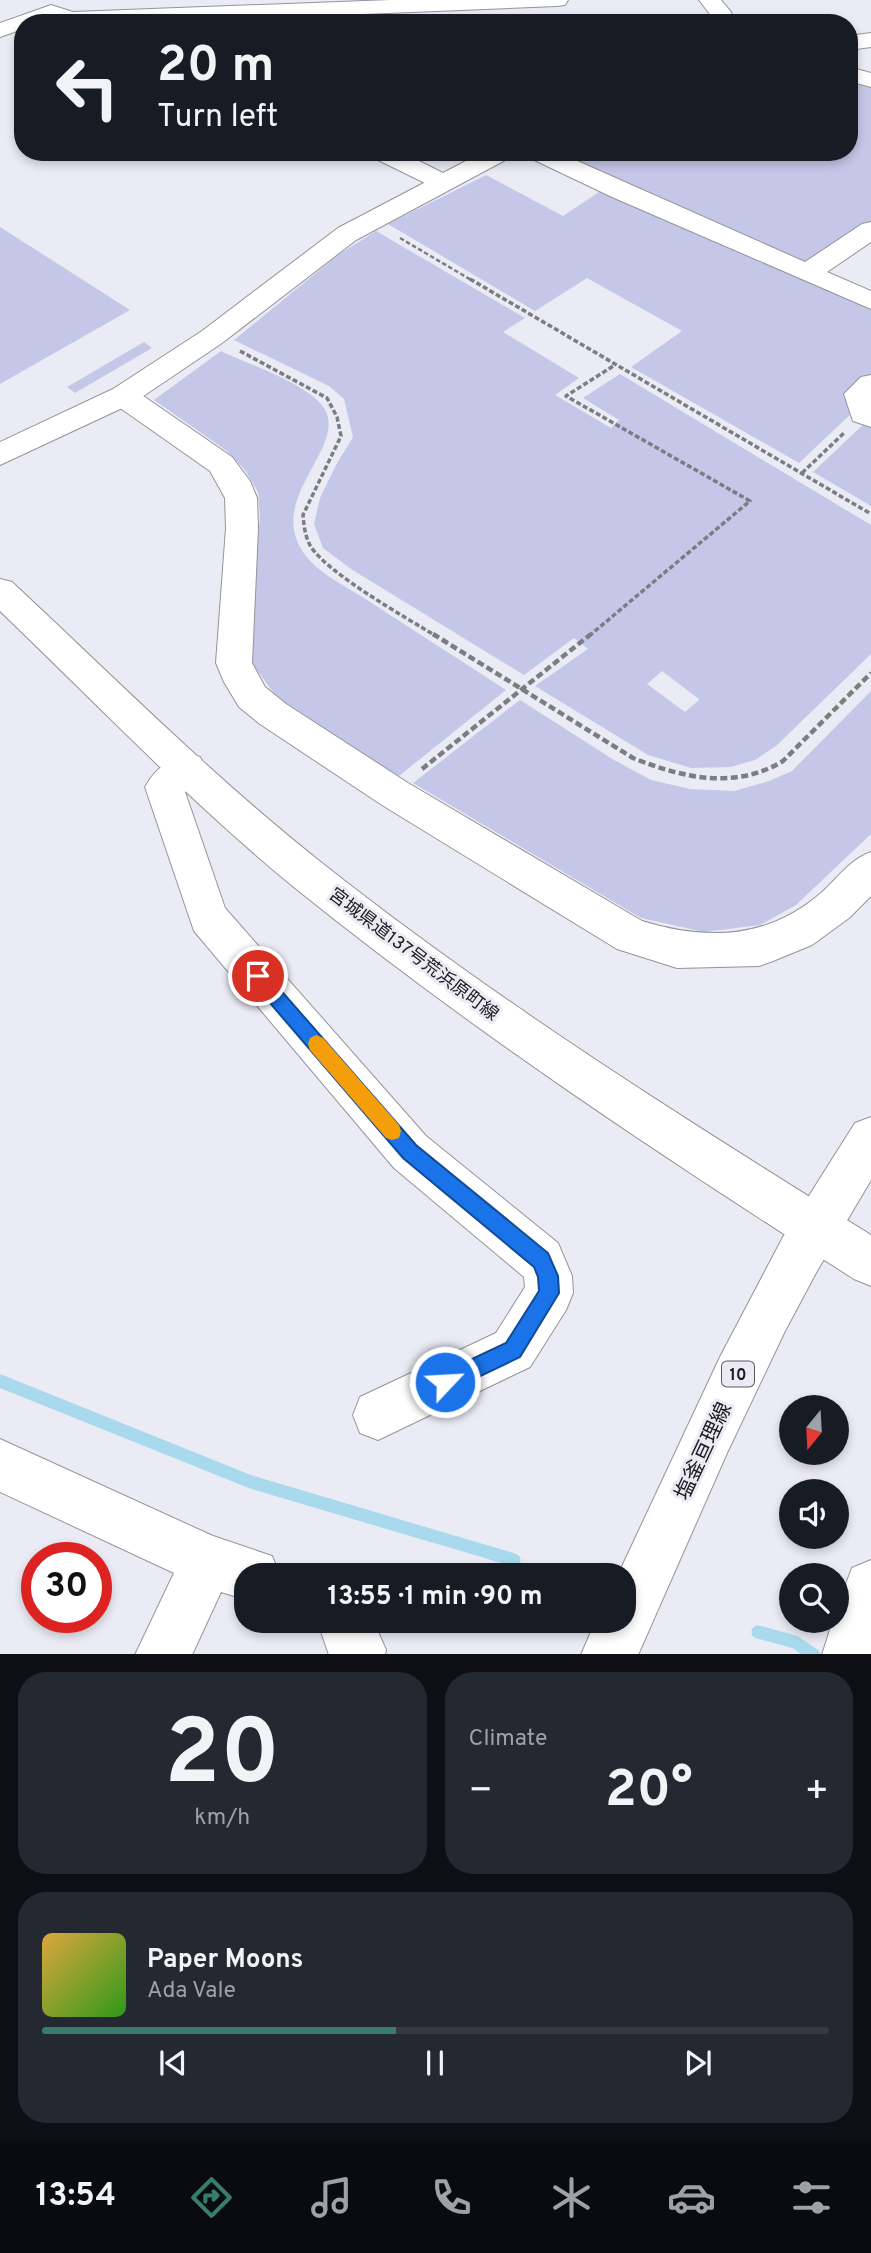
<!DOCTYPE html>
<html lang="en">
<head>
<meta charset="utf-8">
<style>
  :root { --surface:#171b24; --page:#242831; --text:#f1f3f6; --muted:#9ea1a6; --line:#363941; --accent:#397c6d }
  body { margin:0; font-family:Overpass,"Noto Sans JP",sans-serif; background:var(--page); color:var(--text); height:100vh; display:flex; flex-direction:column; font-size:26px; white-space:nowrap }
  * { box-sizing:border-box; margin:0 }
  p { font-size:23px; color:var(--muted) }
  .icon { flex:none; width:38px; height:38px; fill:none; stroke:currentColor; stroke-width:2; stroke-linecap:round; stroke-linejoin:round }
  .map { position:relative; height:1654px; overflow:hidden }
  .panel { display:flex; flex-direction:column; gap:18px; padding:18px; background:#0d0f14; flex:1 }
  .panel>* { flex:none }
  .banner { position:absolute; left:14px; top:14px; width:844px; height:147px; border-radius:28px; box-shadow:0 4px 10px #0003; background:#171b24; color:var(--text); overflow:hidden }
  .needle { width:46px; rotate:198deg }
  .controls { position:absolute; left:779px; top:1395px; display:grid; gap:14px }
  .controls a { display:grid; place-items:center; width:70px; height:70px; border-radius:50%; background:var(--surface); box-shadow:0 4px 10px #0003; font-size:35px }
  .speed { position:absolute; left:21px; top:1542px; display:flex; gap:14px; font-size:35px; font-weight:700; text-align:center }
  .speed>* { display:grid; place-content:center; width:91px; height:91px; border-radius:50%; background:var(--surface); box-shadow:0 4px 10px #0003; line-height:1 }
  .speed .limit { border:10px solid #d22; background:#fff; color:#111 }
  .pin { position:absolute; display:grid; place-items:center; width:60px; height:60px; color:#fff; margin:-30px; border:4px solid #fff; border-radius:50%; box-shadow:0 2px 7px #0007 }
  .me { position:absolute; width:77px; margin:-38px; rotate:65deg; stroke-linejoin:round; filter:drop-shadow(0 0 5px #0008) }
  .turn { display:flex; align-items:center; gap:24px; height:147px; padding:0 28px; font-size:32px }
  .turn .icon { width:91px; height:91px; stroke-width:2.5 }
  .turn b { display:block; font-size:49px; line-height:60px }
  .big { font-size:52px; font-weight:700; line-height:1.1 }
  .panel .card { flex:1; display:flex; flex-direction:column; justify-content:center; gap:10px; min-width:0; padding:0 24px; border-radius:28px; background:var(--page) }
  .panel .dial { align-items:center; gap:0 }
  .dial b { font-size:91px; line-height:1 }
  .song { display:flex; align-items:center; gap:21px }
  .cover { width:84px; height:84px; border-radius:10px; background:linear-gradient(135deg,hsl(40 70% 55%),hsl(110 70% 35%)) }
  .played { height:7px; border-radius:4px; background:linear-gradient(90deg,var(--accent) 45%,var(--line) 45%) }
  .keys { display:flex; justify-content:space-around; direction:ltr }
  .heat { display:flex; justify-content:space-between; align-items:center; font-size:38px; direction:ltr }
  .panel .tiles { flex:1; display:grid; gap:18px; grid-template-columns:1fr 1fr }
  .card:last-child { grid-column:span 2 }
  .trip { position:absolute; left:234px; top:1563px; width:402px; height:70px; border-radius:28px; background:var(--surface); box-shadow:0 4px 10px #0003; font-weight:700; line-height:70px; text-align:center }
  .tabs { display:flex; height:112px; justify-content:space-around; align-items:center; background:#090b0e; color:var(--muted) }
  .tabs .icon { width:49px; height:49px }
  .tabs .selected { color:var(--accent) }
  .tabs b { font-size:32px; color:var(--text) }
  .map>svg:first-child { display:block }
  .green { fill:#c4c7e7; fill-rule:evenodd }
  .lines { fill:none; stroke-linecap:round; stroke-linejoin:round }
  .stream { stroke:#a9d9ec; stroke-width:13 }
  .street-casing { stroke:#93949c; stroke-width:2 }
  .secondary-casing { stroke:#93949c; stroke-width:2 }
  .primary-casing { stroke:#93949c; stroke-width:2 }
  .path-far2 { stroke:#7c7d83; stroke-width:2.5; stroke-dasharray:4.5 2.5; stroke-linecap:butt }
  .path-far1 { stroke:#7c7d83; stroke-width:3.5; stroke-dasharray:5 2.5; stroke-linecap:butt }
  .path { stroke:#7c7d83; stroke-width:4.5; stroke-dasharray:7 3.5; stroke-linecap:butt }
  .street { fill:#fff; fill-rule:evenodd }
  .secondary { fill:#fff; fill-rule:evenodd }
  .primary { fill:#fff; fill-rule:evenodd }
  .route { fill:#1a73e8; stroke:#114b97; stroke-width:2 }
  .slow { fill:#f59e0b }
  .labels { text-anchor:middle; stroke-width:6; stroke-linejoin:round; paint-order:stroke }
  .shield { fill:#eaebf4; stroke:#59595f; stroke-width:2 }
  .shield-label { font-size:16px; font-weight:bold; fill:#1b1b1f }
  .street-label { font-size:18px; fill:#1b1b1f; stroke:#eaebf4 }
  .near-street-label { font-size:21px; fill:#1b1b1f; stroke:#eaebf4 }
</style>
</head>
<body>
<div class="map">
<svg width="871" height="1655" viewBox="0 0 871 1655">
  <rect width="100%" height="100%" fill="#eaebf4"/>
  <path class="green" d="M849,79L871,85V225L816,262L800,263L547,152H849Z
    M486,175L563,216L602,190L801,277L871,310V375L853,412L799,463L631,367L682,331L587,278L535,311L388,224Z
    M0,227L130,310L0,384Z
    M376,231L525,318L503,332L579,378L555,395L611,428L619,420L583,398L620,374L871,525V654L776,746L755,760L731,767L691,768L648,755L535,686L588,649L574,638L524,675L351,569L323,548L314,524L320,498L336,465L353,437L344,399L329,386L234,340L338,255ZM662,671L699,699V700L685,712L647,684Z
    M144,342L152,348L75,393L67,387Z
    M221,351C250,365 298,380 320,403C357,443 260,497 306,556C320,574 347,587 367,600C413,630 460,660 506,690L399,776L283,706L252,663L250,606L260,517L258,492L245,470L227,451L154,400Z
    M868,420L871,422V506L813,472Z
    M871,691V834L796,905L760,925L704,932L641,918L413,783L520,700L614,760L651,780L690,789L734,791L769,781L792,771Z"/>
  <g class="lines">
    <path class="stream" d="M0,1381L251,1482L514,1560
      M758,1632L795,1642L814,1655"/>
    <g class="street-casing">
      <path id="street" d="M391,0H568L565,5L557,6L143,23H61C49,19 36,23 23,23V29L0,37V23L51,5L73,12Z
        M699,0H721L731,12L734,23H712L709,13Z
        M871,33V47L849,50V36Z
        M849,67L871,73V87L849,81Z
        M369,152H401L451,177L455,182L451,187L442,190L433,187L372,157Z
        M525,152H557L805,262L862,224L871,222V242L827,272L871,291V309L612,197L528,157Z
        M871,375V427L853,421L844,394L861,377Z
        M123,386L133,389L232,457L250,481L257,498L258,528L252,663L265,687L286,704L408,783L642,921C707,941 768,939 821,893C838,878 849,860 871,852V896L849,918L812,945L773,961L759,966L677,968L617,949L382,805L260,724L239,707L224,682L216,663L226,528L225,498L210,471L113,403L108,396L113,389Z
        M187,753L200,757L206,768L200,779L185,792L225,908L426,1136L558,1243L572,1276L573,1293L566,1310L530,1367L378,1440L360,1433L353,1415L360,1397L496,1333L525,1287L524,1277L394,1168L194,931L145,787C154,770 169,759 187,753Z
        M0,1439L213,1536L272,1556L280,1575H247V1600L221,1592L192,1655H135L174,1573L0,1492Z
        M317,1620H373L386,1650L385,1655H329Z"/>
    </g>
    <g class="secondary-casing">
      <path id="secondary" d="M483,152H514L511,157L356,240L222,343L133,403L0,465V442L113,389L202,331L338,228Z
        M0,579L12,582C114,677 213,777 322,863C495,1000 684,1119 871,1235V1286L854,1279C663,1157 472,1031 295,888C191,803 97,704 0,611Z
        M871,1560V1655H822L833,1620H836V1610L852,1568Z"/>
    </g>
    <g class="primary-casing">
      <path id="primary" d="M871,1117V1180L817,1271L785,1331L727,1453L638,1655H581L596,1620H625V1575H618L720,1357L783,1237L855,1123Z"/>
    </g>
    <path class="path-far2" d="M400,238L473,281"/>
    <path class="path-far1" d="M470,279L871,514
      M240,351L327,398L337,417L341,436L303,515C304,526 305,537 311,547C330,575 405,617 436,636
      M802,473L844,433
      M589,636L750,501L566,396L615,365"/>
    <path class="path" d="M433,634L633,758C683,778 735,790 783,761L871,673
      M422,769L591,634"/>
    <use href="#street" class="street"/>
    <use href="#secondary" class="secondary"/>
    <use href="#primary" class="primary"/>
  </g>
  <path class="route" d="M258,968L264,971L416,1145L548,1253L558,1276L559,1293L520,1357L445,1393L438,1390L435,1382L438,1375L506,1343L539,1291L538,1277L534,1267L403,1158L252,982L250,976L252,971Z"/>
  <path class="slow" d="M316,1035L323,1038L399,1125L401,1131L399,1138L392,1140L386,1138L310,1050L308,1044L310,1038Z"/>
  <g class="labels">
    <rect class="shield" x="722" y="1361.5" width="32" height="25" rx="5"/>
    <g class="shield-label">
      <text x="738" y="1380">10</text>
    </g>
    <g class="street-label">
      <text transform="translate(414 954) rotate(37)" y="6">宮城県道137号荒浜原町線</text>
    </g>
    <g class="near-street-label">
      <text transform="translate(703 1451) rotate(-65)" y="7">塩釜亘理線</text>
    </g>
  </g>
</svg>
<div class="controls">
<a><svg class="needle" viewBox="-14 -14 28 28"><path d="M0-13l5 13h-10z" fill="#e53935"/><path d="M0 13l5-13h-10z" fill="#9ea1a6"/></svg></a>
<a><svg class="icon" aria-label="sound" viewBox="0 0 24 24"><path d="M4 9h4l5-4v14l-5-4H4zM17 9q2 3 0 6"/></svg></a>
<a><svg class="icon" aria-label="search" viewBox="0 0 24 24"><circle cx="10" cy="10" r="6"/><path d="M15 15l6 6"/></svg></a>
</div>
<div class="speed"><div class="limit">30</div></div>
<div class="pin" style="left:258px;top:976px;background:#d93025"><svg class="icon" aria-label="arrive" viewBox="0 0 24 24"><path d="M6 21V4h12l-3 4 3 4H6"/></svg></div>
<svg class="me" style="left:445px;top:1382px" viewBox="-20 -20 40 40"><circle r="17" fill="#1a73e8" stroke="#fff" stroke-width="3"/><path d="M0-11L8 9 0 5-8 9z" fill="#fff"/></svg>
<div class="trip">13:55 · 1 min · 90 m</div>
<div class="banner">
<div class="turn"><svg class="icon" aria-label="left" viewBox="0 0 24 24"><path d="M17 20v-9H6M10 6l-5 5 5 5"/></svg><div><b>20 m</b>Turn left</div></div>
</div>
</div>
<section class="panel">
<div class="tiles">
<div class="card dial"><b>20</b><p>km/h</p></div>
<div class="card"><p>Climate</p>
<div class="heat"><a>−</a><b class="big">20°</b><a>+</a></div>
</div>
<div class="card">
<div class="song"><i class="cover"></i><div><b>Paper Moons</b><p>Ada Vale</p></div></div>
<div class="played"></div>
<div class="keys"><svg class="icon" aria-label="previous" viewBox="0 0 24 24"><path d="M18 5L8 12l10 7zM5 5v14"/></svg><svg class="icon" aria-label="pause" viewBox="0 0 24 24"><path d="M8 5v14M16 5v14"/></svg><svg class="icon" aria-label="next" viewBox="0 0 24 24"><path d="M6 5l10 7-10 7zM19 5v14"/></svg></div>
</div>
</div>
</section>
<nav class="tabs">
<b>13:54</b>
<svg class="icon selected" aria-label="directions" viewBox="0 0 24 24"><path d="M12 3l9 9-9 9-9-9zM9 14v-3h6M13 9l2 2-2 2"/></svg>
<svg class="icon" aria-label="music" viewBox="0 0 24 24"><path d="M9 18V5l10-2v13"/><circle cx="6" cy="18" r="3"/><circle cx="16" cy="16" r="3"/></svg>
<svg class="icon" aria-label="phone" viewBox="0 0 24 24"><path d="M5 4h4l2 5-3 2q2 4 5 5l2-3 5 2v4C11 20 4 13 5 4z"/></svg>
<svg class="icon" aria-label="climate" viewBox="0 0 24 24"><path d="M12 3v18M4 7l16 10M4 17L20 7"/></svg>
<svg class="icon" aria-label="car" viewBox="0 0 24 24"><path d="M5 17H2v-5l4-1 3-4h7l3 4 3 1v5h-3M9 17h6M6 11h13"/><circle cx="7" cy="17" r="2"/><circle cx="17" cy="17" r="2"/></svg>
<svg class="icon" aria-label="filters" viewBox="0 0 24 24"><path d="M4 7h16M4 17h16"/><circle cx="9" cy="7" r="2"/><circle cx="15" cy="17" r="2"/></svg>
</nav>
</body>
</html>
